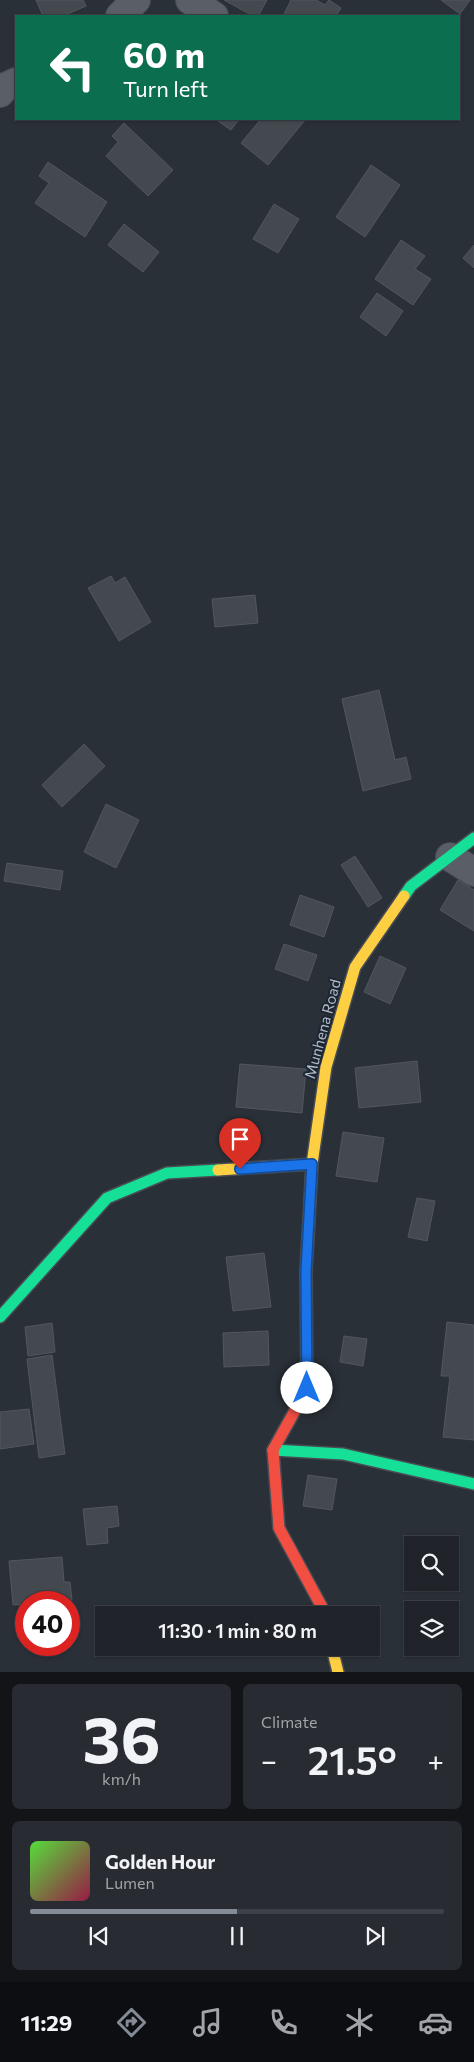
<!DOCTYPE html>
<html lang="en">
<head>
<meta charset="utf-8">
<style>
  :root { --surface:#20242a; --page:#282c32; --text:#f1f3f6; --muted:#a2a4a8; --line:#3d4147; --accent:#848b96 }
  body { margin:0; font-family:Commissioner,sans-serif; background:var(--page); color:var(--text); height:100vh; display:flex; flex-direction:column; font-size:19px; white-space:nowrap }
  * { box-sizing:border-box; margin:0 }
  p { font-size:16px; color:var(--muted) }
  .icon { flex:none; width:28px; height:28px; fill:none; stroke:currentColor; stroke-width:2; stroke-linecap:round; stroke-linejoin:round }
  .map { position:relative; height:1672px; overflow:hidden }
  .panel { display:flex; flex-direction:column; gap:12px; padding:12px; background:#121417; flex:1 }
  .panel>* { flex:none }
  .guide { position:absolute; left:15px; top:15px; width:445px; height:105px; border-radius:0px; box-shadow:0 1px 4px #0004,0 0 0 1px var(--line); background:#0b6e4f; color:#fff; overflow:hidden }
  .controls { position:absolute; left:404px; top:1536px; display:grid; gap:10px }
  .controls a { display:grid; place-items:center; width:55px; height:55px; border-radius:0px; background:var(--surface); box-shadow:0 1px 4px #0004,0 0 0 1px var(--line); font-size:25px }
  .speed { position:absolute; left:15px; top:1591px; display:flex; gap:10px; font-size:25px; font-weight:700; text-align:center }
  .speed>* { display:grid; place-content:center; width:65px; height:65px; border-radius:50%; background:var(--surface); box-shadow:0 1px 4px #0004,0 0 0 1px var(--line); line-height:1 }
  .speed .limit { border:8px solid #d22; background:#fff; color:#111 }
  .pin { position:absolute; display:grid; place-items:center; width:42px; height:42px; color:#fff; margin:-51px -21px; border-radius:50% 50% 50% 0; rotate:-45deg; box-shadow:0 0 5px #0007 }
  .pin .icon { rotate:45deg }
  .me { position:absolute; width:55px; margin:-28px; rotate:0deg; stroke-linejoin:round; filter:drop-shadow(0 0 4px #0008) }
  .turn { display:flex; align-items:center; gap:18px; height:105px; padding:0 25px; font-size:22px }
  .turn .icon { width:65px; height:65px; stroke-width:2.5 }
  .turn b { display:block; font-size:35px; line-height:42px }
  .big { font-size:38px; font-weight:600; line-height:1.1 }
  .panel .tile { flex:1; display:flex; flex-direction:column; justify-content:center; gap:8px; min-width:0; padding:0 18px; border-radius:8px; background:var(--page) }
  .panel .dial { align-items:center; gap:0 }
  .dial b { font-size:65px; line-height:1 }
  .song { display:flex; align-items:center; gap:15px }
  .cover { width:60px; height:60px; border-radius:8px; background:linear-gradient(135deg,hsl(110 70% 55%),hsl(340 70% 35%)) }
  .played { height:5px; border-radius:2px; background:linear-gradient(90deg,var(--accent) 50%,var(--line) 50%) }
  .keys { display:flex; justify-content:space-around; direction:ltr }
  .heat { display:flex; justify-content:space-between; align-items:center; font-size:28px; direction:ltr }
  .panel .tiles { flex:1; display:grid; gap:12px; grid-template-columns:1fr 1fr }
  .tile:last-child { grid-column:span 2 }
  .trip { position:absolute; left:95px; top:1606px; width:285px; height:50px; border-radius:0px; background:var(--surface); box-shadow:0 1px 4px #0004,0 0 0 1px var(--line); font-weight:600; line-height:50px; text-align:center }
  .tabs { display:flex; height:80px; justify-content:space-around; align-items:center; background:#0d0e11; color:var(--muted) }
  .tabs .icon { width:35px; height:35px }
  .tabs .current { color:var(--accent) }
  .tabs b { font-size:22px; color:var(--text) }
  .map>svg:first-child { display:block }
  .building { fill:#444950; stroke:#52575f }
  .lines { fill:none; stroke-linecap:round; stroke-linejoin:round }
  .street-casing { stroke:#484c53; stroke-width:30 }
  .fast-casing { stroke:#484c53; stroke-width:14 }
  .slow-casing { stroke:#484c53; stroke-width:14 }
  .jam-casing { stroke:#484c53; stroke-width:14 }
  .street { stroke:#5a5e66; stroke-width:28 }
  .fast { stroke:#16e098; stroke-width:11 }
  .slow { stroke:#ffcf43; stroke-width:11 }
  .jam { stroke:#f24e42; stroke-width:11 }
  .route-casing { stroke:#114b97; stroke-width:12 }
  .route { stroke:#1a73e8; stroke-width:9 }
  .labels { text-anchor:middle; stroke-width:4; stroke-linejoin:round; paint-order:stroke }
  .street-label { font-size:15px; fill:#b4bcc9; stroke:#1d2633 }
</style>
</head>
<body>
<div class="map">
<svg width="474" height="1672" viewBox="0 0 474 1672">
  <rect width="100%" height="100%" fill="#2a3038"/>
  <path class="building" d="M36,0H83L86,6L63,16H43Z
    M224,0H267L258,16H253Z
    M291,0H316L325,5L329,0L341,8L336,16H283Z
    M441,0H470L460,14Z
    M215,119H239L231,130Z
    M261,119H306L268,165L241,143Z
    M124,123L173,170L148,196L106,156L118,142L112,136Z
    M48,162L107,202L85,237L35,203L49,183L39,176Z
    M371,165L400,185L365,237L336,217Z
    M274,204L299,219L278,253L253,239Z
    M124,224L159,252L143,272L108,245Z
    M401,240L425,256L415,269L431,279L413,305L375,279Z
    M474,245V268L463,258Z
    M377,293L403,311L386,336L360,317Z
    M111,576L115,583L125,577L151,622L119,641L88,588Z
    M255,595L258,623L215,627L212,599Z
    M379,690L395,760L406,757L411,779L363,791L342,699Z
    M84,744L105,766L62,807L42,785Z
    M106,804L139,820L116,868L84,852Z
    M355,856L382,898L368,907L341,865Z
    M7,863L63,871L60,890L4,881Z
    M458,880L474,890V931L440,910Z
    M300,895L334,907L324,937L290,925Z
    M284,944L317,955L308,981L275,969Z
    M380,956L406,968L390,1004L364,992Z
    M417,1061L421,1102L359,1108L355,1068Z
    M240,1064L306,1069L302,1113L236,1107Z
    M343,1132L384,1138L377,1182L336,1176Z
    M417,1198L435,1201L427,1241L408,1237Z
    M264,1253L271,1307L233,1311L226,1257Z
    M447,1322L474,1325V1440L443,1437L450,1376H441Z
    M52,1323L55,1352L28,1356L25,1327Z
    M268,1331L269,1365L224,1367L223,1333Z
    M344,1336L367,1339L363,1366L340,1362Z
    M52,1355L65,1454L39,1458L27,1359Z
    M29,1409L34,1444L0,1449V1412Z
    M308,1475L337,1479L332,1510L303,1506Z
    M117,1506L119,1526L107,1528L108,1543L87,1545L83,1509Z
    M62,1557L64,1582H70L72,1600L26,1602V1604L13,1605L9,1561Z"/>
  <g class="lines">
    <g class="street-casing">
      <path id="street" d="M190,0L214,16
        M120,16L136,0
        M0,93L5,87L16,82
        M450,857L474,872"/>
    </g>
    <g class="fast-casing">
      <path id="fast" d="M404,896L411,886L474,838
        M0,1317L107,1198L167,1173L218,1170
        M273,1450L343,1454L474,1484"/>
    </g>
    <g class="slow-casing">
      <path id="slow" d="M218,1170L312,1164
        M308,1237L312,1164L326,1067L355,967L404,896
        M332,1648L338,1672"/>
    </g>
    <g class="jam-casing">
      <path id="jam" d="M308,1237L306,1271L307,1389L273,1450L279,1528L323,1609L324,1615"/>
    </g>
    <use href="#street" class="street"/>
    <use href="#fast" class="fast"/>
    <use href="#slow" class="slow"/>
    <use href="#jam" class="jam"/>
  </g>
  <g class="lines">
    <g class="route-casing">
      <path id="route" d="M240,1169L312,1164L306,1271L307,1388"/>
    </g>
    <use href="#route" class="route"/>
  </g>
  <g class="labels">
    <g class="street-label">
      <text transform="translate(323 1029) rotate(-75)" y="5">Munhena Road</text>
    </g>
  </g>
</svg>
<div class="controls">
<a><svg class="icon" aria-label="search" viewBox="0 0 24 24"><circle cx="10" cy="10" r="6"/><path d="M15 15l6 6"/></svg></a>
<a><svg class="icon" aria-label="layers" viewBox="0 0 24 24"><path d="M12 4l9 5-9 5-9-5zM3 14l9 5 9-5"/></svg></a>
</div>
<div class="speed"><div class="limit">40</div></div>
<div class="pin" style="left:240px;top:1169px;background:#d93025"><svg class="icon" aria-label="arrive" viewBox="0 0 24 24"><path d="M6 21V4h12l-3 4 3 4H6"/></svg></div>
<svg class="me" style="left:307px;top:1388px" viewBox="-20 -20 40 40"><circle r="19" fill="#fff"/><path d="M0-13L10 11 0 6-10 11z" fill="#1a73e8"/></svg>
<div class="trip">11:30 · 1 min · 80 m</div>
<div class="guide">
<div class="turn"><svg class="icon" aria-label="left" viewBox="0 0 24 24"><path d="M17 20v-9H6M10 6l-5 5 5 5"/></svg><div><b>60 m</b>Turn left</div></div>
</div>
</div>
<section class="panel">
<div class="tiles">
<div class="tile dial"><b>36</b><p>km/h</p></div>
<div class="tile"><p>Climate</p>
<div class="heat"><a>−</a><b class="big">21.5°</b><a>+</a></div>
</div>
<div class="tile">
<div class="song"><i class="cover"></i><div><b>Golden Hour</b><p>Lumen</p></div></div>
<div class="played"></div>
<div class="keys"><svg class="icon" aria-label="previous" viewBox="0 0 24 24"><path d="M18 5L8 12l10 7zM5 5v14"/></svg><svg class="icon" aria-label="pause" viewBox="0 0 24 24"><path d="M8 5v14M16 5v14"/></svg><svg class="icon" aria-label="next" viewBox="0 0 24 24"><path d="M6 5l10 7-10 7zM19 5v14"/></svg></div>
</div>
</div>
</section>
<nav class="tabs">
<b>11:29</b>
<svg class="icon current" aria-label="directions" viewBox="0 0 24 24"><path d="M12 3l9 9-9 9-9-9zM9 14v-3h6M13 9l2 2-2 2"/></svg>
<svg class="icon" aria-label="music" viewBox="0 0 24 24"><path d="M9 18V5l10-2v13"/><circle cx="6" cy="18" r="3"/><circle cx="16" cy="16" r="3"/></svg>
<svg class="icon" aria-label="phone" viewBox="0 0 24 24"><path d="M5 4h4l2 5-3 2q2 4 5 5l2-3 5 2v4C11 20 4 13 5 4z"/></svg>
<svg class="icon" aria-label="climate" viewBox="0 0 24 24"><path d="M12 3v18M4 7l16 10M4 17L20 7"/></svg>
<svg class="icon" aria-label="car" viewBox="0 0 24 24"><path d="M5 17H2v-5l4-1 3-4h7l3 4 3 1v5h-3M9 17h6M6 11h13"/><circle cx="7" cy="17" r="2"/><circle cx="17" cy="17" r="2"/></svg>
</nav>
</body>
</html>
